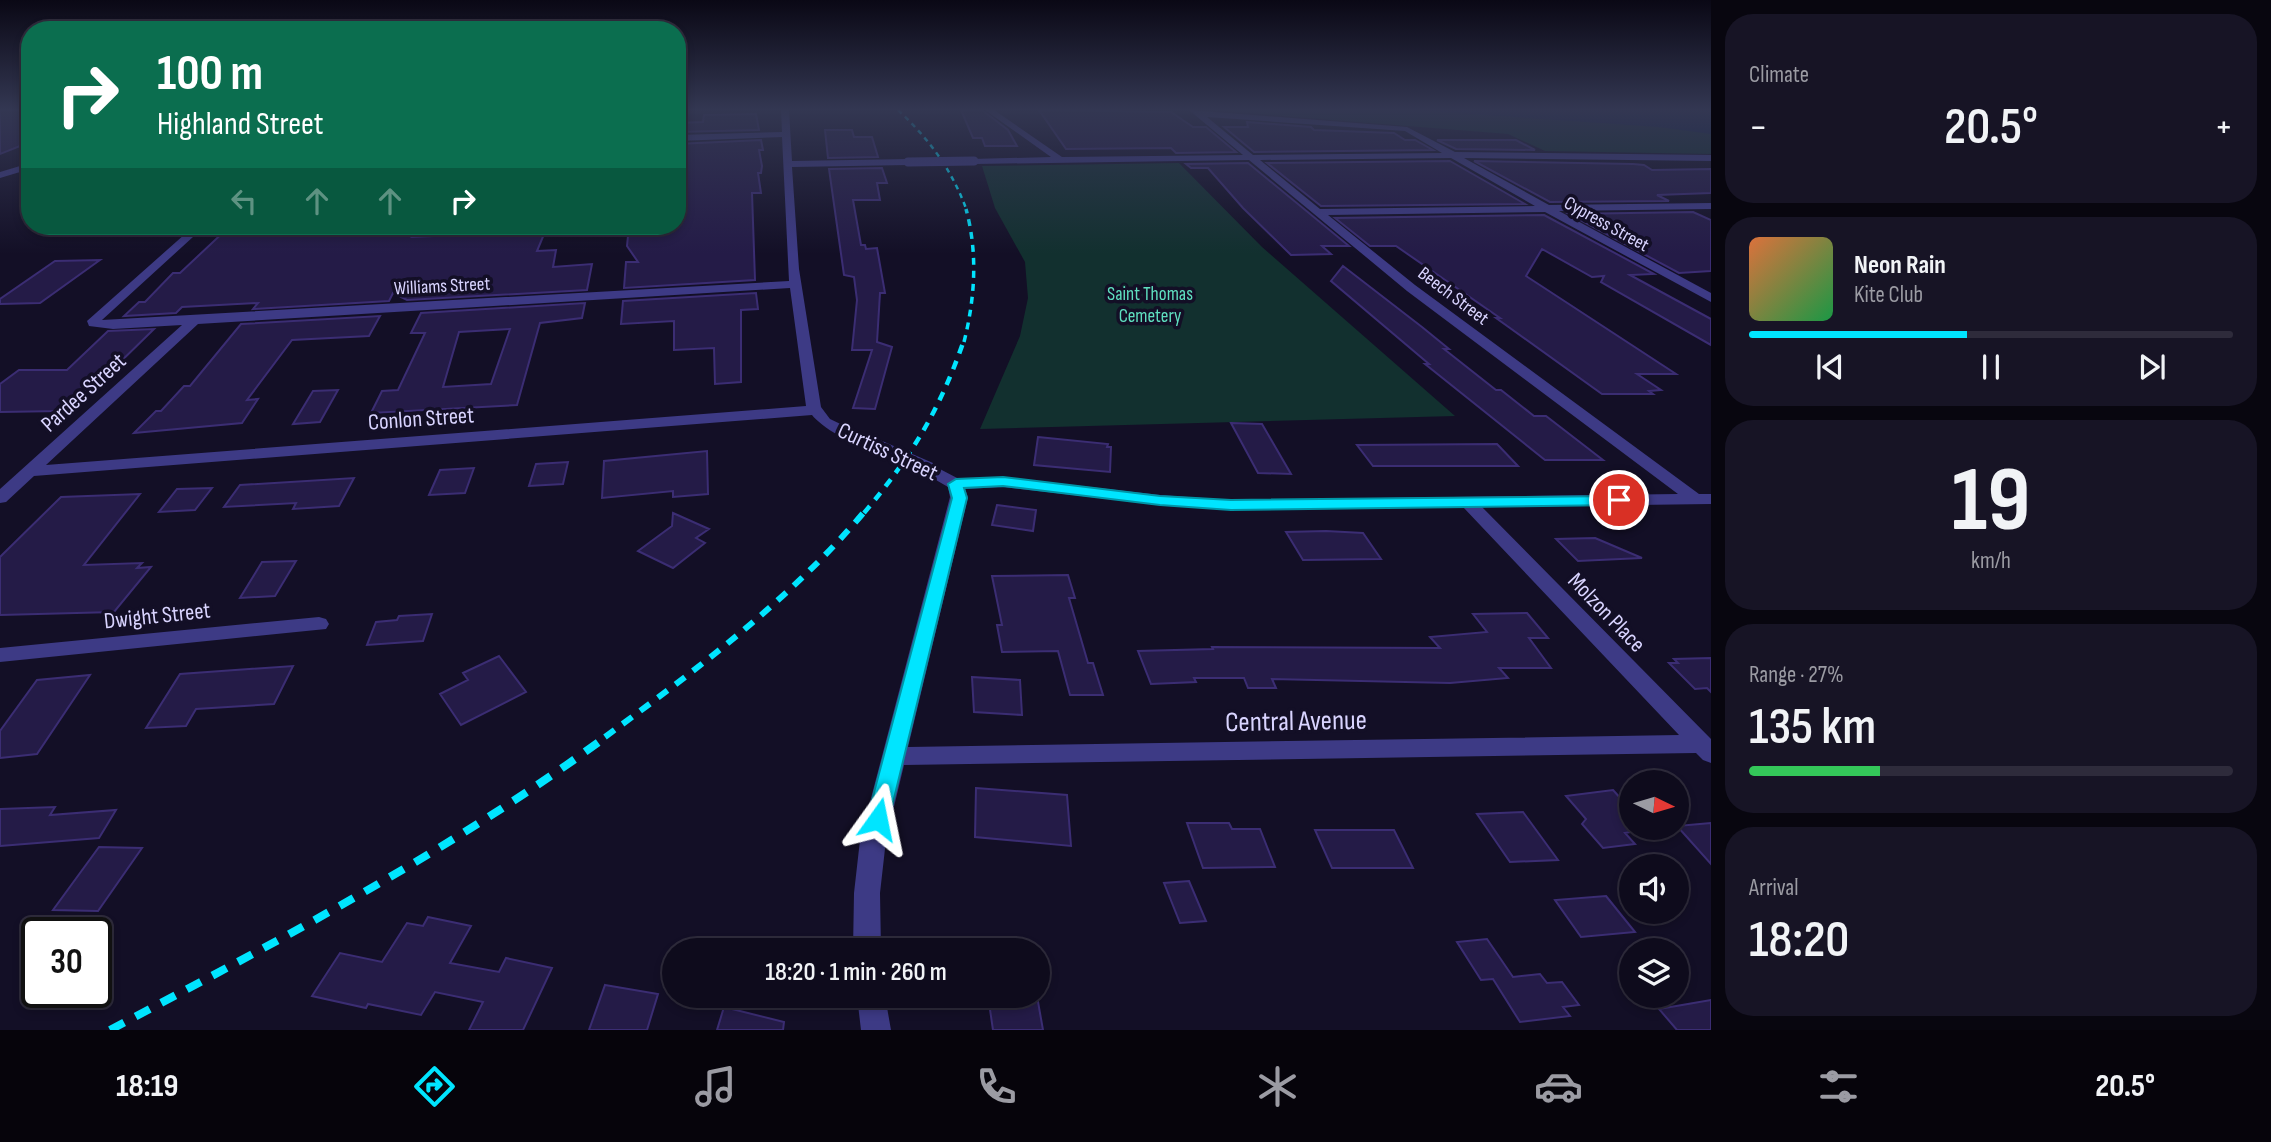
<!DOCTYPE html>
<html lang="en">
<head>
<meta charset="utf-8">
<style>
  :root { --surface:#0e0b1c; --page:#171425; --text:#f1f3f6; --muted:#9b9ba3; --line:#2e2b3b; --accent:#00e5ff }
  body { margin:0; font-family:"Sofia Sans Condensed",sans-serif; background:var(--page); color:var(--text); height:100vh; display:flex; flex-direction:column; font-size:26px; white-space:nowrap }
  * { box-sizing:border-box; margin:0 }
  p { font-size:23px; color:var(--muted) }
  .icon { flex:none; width:38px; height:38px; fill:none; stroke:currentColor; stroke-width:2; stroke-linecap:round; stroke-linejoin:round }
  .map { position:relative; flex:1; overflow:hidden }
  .side { display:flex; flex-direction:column; gap:14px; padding:14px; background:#08060f; width:560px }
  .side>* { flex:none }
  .top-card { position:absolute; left:21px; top:21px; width:665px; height:214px; border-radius:28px; box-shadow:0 4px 10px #0003,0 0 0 2px var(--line); background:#0b6e4f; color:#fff; overflow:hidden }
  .needle { width:46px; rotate:95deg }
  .fabs { position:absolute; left:1619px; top:770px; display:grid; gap:14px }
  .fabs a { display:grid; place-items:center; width:70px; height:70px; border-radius:50%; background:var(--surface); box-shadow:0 4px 10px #0003,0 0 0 2px var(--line); font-size:35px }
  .speed { position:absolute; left:21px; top:917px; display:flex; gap:14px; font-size:35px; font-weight:700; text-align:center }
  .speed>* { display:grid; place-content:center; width:91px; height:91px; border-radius:50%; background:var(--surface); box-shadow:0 4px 10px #0003,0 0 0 2px var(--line); line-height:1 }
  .speed .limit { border:4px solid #111; border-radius:10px; background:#fff; color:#111 }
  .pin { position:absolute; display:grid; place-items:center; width:60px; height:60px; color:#fff; margin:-30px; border:4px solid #fff; border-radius:50%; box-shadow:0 2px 7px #0007 }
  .me { position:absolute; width:77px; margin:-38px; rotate:12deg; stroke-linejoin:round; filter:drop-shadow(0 0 5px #0008) }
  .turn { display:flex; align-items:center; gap:24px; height:147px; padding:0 21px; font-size:32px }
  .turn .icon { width:91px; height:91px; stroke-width:2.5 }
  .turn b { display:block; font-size:49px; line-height:60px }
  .lanes { display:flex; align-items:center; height:66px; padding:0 21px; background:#0003; justify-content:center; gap:35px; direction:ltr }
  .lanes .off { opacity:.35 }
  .big { font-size:52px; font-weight:600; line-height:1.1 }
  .side .card { flex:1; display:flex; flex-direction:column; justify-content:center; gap:10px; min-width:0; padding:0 24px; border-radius:28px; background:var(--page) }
  .side .dial { align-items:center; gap:0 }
  .dial b { font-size:91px; line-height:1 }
  .song { display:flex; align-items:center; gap:21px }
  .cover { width:84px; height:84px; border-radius:10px; background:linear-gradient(135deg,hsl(20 70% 55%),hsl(140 70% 35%)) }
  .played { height:7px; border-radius:4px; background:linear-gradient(90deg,var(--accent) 45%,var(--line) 45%) }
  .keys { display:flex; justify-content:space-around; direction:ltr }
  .heat { display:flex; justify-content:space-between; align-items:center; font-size:38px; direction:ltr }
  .charge { height:10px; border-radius:5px; background:linear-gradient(90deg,#34c759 27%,var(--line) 0) }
  .trip { position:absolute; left:662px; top:938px; width:388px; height:70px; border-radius:35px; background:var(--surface); box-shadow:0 4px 10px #0003,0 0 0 2px var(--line); font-weight:600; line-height:70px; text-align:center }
  .tab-bar { display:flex; height:112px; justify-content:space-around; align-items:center; background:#06040b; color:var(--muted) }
  .tab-bar .icon { width:49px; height:49px }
  .tab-bar .current { color:var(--accent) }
  .tab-bar b { font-size:32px; color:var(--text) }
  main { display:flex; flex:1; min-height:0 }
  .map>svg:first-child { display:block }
  .green { fill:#12302f }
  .water { fill:#0a1f44 }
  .building { fill:#241b47; stroke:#3b2d73; stroke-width:2; fill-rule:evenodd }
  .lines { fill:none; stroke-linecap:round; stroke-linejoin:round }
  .minor { fill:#3d3a85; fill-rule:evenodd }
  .rail-far4 { stroke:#00e5ff; stroke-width:2.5; stroke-dasharray:5 4.5; stroke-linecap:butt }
  .rail-far3 { stroke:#00e5ff; stroke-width:3.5; stroke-dasharray:7 6; stroke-linecap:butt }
  .rail-far2 { stroke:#00e5ff; stroke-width:4.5; stroke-dasharray:9 8; stroke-linecap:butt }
  .rail-far1 { stroke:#00e5ff; stroke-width:6; stroke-dasharray:12 10; stroke-linecap:butt }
  .rail { stroke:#00e5ff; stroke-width:8; stroke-dasharray:16 13; stroke-linecap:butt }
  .minor-bridge-far1 { stroke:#3d3a85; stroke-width:9 }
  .minor-bridge { stroke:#3d3a85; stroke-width:15 }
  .route { fill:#00e5ff; stroke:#0095a6; stroke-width:2 }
  .labels { text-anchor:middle; stroke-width:7; stroke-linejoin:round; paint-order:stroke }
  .far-street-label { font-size:19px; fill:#d9d4ff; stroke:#130f26 }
  .far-park-label { font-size:19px; fill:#5fe0c0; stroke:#130f26 }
  .street-label { font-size:23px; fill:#d9d4ff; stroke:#130f26 }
  .near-street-label { font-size:28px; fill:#d9d4ff; stroke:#130f26 }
</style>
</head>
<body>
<main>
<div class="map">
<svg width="1711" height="1030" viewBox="0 0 1711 1030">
  <rect width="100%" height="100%" fill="#130f26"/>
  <path class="green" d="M1208,110H1711V154L1545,151L1508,134Z
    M1179,163L1262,247L1455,416L980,429L1020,336L1028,298L1025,262L995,208L982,166Z"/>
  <path class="water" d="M1414,110H1711V134L1659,127Z"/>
  <path class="building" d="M0,110H30V142L0,154Z
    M961,110H982L1008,130L1017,146H985L982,138H973Z
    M1039,110L1171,112L1193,127H1206L1236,152L1176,153L1171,148L1066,149Z
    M756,114L759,130L677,132V123L703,122L704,115Z
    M1247,122L1311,127L1314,130L1394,133L1405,140H1415L1433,150L1254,152L1224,127H1248Z
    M825,130H852L854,137H872L878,157L828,158Z
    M761,140L763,150H759L762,166L761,173H758L761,193H752L755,280L624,288L626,262H638L627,246L629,226H678L679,214H685L687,152H677V144Z
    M1437,140H1516L1535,150L1456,149Z
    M1450,161L1525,204L1321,206L1267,163Z
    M1474,161L1633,164L1644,165L1652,170L1711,169V193L1657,195L1669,201L1550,202Z
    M1248,163L1349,246H1322L1331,254L1291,255L1243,208L1208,168H1191L1186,164Z
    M882,168L887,183H877L880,200H853L861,245H865L866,249L877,248L885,293H880L877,342L892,347L875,409L853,408L872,350H852L857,300L854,277L844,275L829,169Z
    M1693,212L1711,220V271L1679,273L1569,214Z
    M1544,215L1654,274L1630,275L1711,319V345L1601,282L1604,276L1592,277L1542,249L1526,276L1676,374H1637L1661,390L1649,391L1653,394H1602L1496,318H1500L1396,246H1370L1335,218Z
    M230,226H312L310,229L419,226L412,237L504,233L507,227L544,226L547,227L537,251L556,250L553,267L592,264L587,290L407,300L393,293L389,301L253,309L258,303L182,307L176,313L124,316L139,302H145L173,273H180Z
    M100,260L40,303L0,304V299L55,261Z
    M1343,266L1422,327L1449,349H1444L1496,390H1501L1534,416H1546L1603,460H1545L1425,364H1429L1331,281Z
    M756,293L758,309L741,310V382L715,384L714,348L674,350V321L621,324L623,301Z
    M585,303L582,318L540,323L517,405L371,413L382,391L398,390L425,333H411L421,313ZM510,329L491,384L443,387L459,332Z
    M380,316L369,336L292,340L247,400L258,399L242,423L134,433L156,411H161L184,386H190L241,324Z
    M154,329L107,375H103L61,411L0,412V384L19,370H67L108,331Z
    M338,390L320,422L293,424L313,391Z
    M1231,423L1262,424L1291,474L1258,473Z
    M1038,437L1108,444L1107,447H1111L1110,472L1034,465Z
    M1497,444L1518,466H1373L1357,445Z
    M707,451L708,494L673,497V491L602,498L604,461Z
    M568,462L563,484L529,486L536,464Z
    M474,468L465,493L429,495L440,470Z
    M354,478L339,506L293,509L296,503L224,507L240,485Z
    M212,488L195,510L159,512L177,489Z
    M140,494L84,565L142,563L137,568L151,567L114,612L0,615V557L61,497Z
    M997,505L1036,510L1033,531L992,525Z
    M673,513L709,529L696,538L705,543L673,568L638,551L672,526Z
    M1326,531L1363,533L1381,559L1303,560L1286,532Z
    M1595,538L1642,558L1578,561L1556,539Z
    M296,561L275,596L240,598L262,562Z
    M1068,575L1075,598H1069L1088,663H1093L1103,695H1070L1058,651L1002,652L997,625H1002L992,576Z
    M1527,613L1548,638H1529L1551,668H1499L1508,678L1450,683L1272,679L1276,688H1248L1244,678H1194L1196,682L1151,684L1138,651L1213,649L1212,647L1440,648L1430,637L1487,632L1473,614Z
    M432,614L423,641L367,645L376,622L397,620L399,616Z
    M499,656L526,692L461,725L440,694L468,680L463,673Z
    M1711,658V692L1707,688L1695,689L1669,663H1678L1674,659Z
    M293,666L274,704L196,709L186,726L146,728L180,674Z
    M90,675L37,754L0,758V731L37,680Z
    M972,677L1020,680L1022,715L974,712Z
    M976,788L1067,795L1071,846L975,837Z
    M1613,790L1631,810V832L1625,833L1635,844L1603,848L1582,824L1586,819L1566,796Z
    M55,807L50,815L116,810L99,838L0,846V809Z
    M1523,812L1558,860L1510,862L1477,814Z
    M1187,823H1229L1232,829H1260L1275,867L1203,868Z
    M1711,823V864L1677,826Z
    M1315,830H1394L1413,868H1332Z
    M99,847L142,848L98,911L53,910Z
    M1189,881L1206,921L1180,923L1164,883Z
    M1606,896L1635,932L1581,937L1555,900Z
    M428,917L471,926L450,963L499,972L506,958L552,968L523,1030H469L483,1002L435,992L421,1015L368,1004L366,1008L312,996L340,953L382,962L407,923L423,926Z
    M1487,939L1513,977L1540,974L1547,983L1562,982L1579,1005L1563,1007L1570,1016L1520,1022L1493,979L1481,980L1457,942Z
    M605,985L658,994L647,1030H589Z
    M988,996H1037L1043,1030H993Z
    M1711,1000V1030H1677L1659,1009Z
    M724,1007L784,1022L783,1030H717Z"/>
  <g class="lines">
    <path class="minor" d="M781,110H789L792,161L908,159L913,162L908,165L792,167L799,269L821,407L830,419L876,441L878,444L876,447C860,451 821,427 812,415L34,476L6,502L0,503V489L182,325L113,329L89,326L87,321L194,226H205L102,320L789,281L782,137L677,141V135L782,132ZM790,288L806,406L46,465L198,324Z
      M985,110H994L1062,157L1243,155L1189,110L1407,127L1455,152L1711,155V161L1464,158L1549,205L1711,203V209L1559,211L1711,293V302L1545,212L1328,215L1415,285L1699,494H1711V504L1482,507L1711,739V763L1703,760L1696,753L904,765L886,840L880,893L881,950H853L854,893L860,840L950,497L948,487L924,473L922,470L924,467H936L959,479L1003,477L1160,495L1231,500L1678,494L1407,291L1249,160L974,164L970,161L971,159L1051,157ZM1207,117L1405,131L1442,153L1253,155ZM1451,158L1535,206L1320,209L1260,160ZM1003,487L1160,505L1231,510L1463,507L1679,735L908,747L968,497L965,489Z
      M30,163V169L0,178V172Z
      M319,617L326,619L329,624L326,629L0,662V648Z
      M857,996H885L891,1030H861Z"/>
    <path class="rail-far4" d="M898,110C930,140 952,170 967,211"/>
    <path class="rail-far3" d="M964,342C975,298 978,253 966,209"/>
    <path class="rail-far2" d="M864,513C911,457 940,410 964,340"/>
    <path class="rail-far1" d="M605,737C696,670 791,599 865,511"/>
    <path class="rail" d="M110,1030C280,940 452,850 607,736"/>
    <path class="minor-bridge-far1" d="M908,162L974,161"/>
    <path class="minor-bridge" d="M870,444L930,470"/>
  </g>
  <linearGradient id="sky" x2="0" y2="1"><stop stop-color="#0a0815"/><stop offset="0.43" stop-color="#333752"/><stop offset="1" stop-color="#333752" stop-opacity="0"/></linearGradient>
  <rect width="1711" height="254" fill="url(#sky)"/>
  <path class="route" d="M1003,477L1160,496L1231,500L1619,496L1627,500L1619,505L1231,510L1160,505L1003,486L964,488L967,498L889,819L886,826L878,829L870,826L867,819L952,498L948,484L956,479Z"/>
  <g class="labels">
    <g class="far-street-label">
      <text transform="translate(1607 223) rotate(29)" y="7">Cypress Street</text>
      <text transform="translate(442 285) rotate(-3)" y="7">Williams Street</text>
      <text transform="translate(1454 295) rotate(37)" y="7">Beech Street</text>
    </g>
    <g class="far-park-label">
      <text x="1150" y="300">Saint Thomas<tspan x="1150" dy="22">Cemetery</tspan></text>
    </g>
    <g class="street-label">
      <text transform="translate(83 392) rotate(-42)" y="8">Pardee Street</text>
      <text transform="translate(421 418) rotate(-4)" y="8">Conlon Street</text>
      <text transform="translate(888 451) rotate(25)" y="8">Curtiss Street</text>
      <text transform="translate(1607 612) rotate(46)" y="8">Molzon Place</text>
      <text transform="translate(157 615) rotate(-6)" y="8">Dwight Street</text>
    </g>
    <g class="near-street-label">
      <text transform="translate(1296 720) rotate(-1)" y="10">Central Avenue</text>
    </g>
  </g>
</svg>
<div class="fabs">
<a><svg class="needle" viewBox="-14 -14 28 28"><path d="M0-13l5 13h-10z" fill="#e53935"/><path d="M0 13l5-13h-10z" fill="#9b9ba3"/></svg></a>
<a><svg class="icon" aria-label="sound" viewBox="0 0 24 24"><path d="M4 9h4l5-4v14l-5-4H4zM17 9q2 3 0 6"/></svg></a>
<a><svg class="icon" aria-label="layers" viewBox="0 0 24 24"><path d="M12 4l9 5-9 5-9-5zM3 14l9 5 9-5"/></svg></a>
</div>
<div class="speed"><div class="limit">30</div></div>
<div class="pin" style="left:1619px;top:500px;background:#d93025"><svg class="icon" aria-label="arrive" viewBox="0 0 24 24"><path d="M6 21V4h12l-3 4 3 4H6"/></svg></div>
<svg class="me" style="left:878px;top:819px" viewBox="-20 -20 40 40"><path d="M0-17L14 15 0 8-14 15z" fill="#00e5ff" stroke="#fff" stroke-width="4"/></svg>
<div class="trip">18:20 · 1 min · 260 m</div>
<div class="top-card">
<div class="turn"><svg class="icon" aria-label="right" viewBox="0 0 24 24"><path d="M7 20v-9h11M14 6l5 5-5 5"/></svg><div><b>100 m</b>Highland Street</div></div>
<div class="lanes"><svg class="icon off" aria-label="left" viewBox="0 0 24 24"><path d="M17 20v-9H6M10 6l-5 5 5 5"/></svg><svg class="icon off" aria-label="ahead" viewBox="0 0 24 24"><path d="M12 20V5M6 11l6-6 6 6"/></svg><svg class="icon off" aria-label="ahead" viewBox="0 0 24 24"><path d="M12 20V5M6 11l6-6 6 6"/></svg><svg class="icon" aria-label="right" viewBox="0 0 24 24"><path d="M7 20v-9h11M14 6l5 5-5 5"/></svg></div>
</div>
</div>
<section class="side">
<div class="card"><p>Climate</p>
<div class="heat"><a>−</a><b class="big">20.5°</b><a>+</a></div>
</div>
<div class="card">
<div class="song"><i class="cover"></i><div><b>Neon Rain</b><p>Kite Club</p></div></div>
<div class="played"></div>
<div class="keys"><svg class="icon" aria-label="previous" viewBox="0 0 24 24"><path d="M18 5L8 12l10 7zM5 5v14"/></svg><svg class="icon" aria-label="pause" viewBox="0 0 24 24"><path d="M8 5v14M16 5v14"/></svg><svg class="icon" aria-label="next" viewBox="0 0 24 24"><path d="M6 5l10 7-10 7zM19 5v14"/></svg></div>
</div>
<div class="card dial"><b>19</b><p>km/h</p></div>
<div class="card"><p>Range · 27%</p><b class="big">135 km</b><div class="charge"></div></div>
<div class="card"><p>Arrival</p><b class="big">18:20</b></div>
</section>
</main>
<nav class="tab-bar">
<b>18:19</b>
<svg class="icon current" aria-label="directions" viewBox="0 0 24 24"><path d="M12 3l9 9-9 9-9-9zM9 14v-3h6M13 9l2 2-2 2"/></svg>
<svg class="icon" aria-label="music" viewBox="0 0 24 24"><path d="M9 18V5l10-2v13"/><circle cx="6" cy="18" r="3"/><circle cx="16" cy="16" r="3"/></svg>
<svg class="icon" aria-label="phone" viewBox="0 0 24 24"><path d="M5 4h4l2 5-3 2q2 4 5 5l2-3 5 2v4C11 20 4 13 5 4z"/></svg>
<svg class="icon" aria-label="climate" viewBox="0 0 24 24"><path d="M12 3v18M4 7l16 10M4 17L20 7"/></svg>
<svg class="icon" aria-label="car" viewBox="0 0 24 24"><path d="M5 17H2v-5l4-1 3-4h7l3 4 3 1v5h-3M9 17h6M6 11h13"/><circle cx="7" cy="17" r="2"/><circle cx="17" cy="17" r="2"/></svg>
<svg class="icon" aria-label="filters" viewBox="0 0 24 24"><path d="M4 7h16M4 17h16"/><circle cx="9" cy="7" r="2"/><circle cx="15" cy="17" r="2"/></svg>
<b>20.5°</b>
</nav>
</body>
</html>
